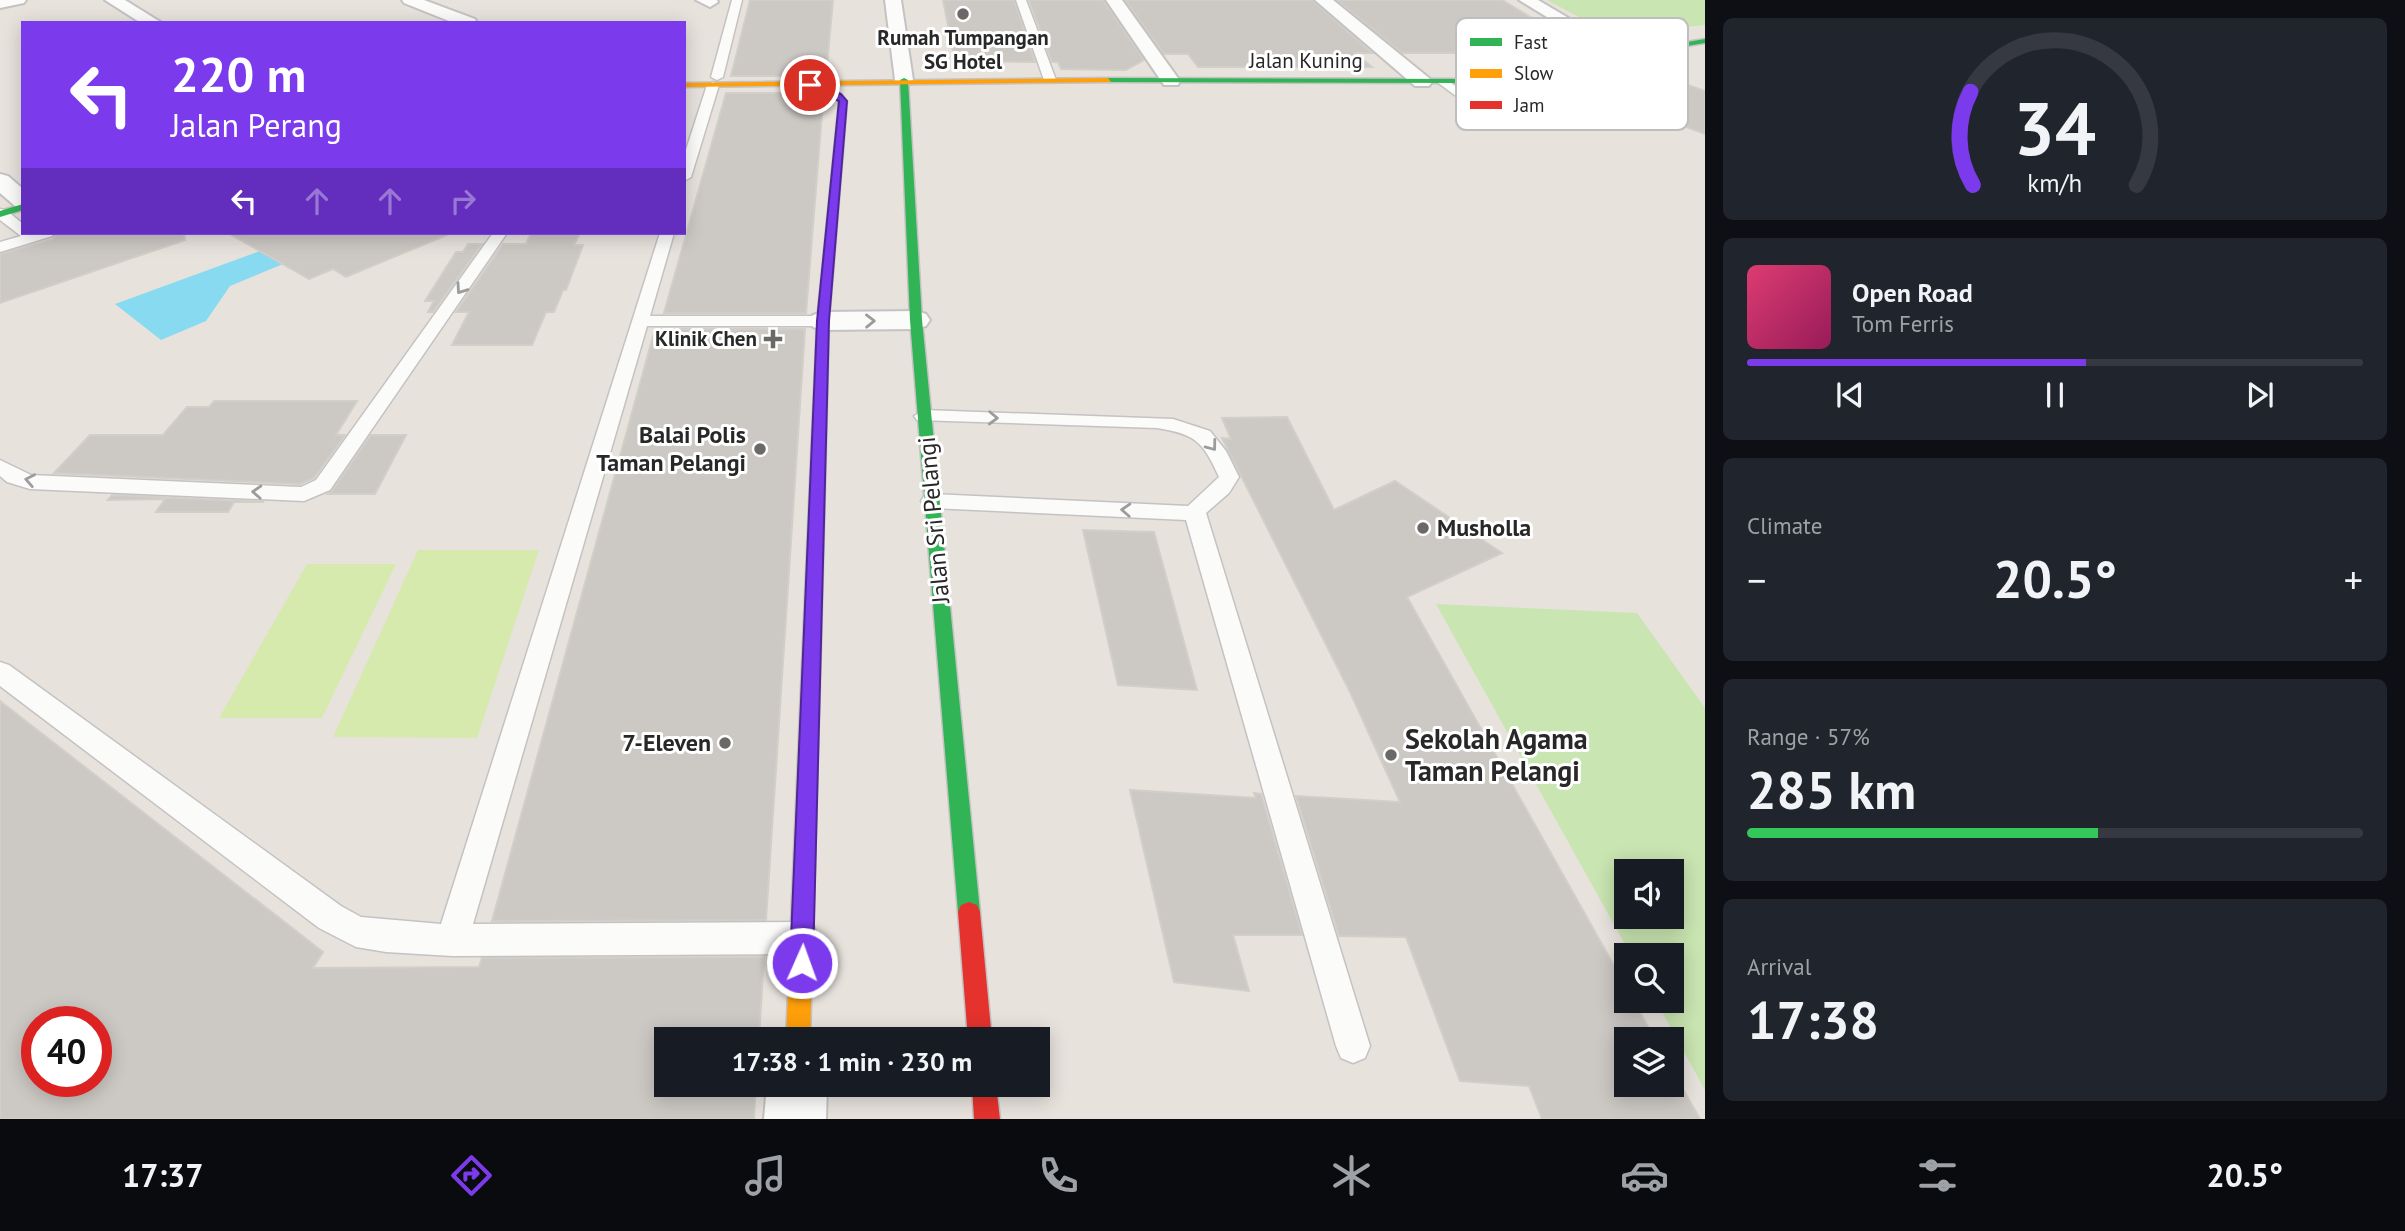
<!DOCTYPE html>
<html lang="en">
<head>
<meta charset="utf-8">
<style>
  :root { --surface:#171b24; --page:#20242c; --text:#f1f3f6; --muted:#9ea1a6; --line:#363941; --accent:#7c3aed }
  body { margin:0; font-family:"PT Sans",sans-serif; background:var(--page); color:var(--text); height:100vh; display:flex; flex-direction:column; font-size:26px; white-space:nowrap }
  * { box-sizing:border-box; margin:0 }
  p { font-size:23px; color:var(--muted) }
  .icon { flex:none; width:38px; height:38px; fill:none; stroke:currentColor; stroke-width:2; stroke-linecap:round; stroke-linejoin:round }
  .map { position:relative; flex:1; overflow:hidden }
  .side { display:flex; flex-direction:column; gap:18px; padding:18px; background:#0d0f14; width:700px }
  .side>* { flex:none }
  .hud { position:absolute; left:21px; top:21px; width:665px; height:214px; border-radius:0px; box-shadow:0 4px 18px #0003; background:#7c3aed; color:#fff; overflow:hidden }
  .tools { position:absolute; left:1614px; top:859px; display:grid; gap:14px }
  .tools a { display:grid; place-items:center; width:70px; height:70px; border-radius:0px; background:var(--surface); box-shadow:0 4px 18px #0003; font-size:35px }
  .speed { position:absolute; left:21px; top:1006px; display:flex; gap:14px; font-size:35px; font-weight:700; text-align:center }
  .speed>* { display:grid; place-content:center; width:91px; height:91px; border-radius:50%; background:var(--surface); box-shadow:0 4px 18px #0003; line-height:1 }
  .speed .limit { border:10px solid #d22; background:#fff; color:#111 }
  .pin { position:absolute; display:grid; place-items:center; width:60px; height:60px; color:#fff; margin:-30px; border:4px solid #fff; border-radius:50%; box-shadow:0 2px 7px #0007 }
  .me { position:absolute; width:77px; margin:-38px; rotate:2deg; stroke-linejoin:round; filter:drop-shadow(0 0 5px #0008) }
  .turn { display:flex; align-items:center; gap:24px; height:147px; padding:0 35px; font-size:32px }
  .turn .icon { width:91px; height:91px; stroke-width:2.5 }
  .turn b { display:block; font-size:49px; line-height:60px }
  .lanes { display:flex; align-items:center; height:66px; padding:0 35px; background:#0003; justify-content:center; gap:35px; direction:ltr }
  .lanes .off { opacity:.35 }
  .big { font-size:52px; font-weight:700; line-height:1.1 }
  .side .widget { flex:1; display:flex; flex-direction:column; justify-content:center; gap:10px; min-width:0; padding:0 24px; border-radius:10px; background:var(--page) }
  .side .dial { align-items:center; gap:0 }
  .dial svg { height:182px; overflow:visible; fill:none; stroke:var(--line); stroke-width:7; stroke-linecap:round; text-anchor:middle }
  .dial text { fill:var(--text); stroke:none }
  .song { display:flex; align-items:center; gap:21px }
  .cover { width:84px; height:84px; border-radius:10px; background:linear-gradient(135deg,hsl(340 70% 55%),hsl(330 70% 35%)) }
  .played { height:7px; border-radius:4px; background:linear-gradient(90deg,var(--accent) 55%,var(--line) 55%) }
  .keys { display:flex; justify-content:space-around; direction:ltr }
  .heat { display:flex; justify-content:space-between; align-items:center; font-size:38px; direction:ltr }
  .charge { height:10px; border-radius:5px; background:linear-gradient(90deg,#34c759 57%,var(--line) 0) }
  .trip { position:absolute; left:654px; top:1027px; width:396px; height:70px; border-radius:0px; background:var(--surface); box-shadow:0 4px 18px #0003; font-weight:700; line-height:70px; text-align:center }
  .tab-bar { display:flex; height:112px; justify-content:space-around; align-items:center; background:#090b0e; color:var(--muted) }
  .tab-bar .icon { width:49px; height:49px }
  .tab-bar .selected { color:var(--accent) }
  .tab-bar b { font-size:32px; color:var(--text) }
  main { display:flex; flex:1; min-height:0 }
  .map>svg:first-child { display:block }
  .green { fill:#c9e5b1; fill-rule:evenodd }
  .pitch { fill:#d6eaae }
  .water { fill:#88daf0 }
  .building { fill:#ccc8c4; stroke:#d2cec8; stroke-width:2; fill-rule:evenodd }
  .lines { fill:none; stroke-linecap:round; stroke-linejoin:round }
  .lane-casing { stroke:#c4c2c3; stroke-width:3 }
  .street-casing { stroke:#c4c2c3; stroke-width:4 }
  .fast-casing { stroke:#c4c2c3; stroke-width:3 }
  .slow-casing { stroke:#c4c2c3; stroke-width:3 }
  .jam-casing { stroke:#c4c2c3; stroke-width:3 }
  .lane { fill:#fbfbfa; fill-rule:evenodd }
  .street { fill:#fbfbfa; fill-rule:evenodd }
  .fast { fill:#30b455; fill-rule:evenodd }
  .slow { fill:#ff9f0a; fill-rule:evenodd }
  .jam { fill:#e5322d; fill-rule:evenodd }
  .oneway { stroke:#9c9c9c }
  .route { fill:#7c3aed; stroke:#51269a; stroke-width:2 }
  .poi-dot { fill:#6b6967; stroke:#fff; stroke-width:2.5 }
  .labels { text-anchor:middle; stroke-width:6; stroke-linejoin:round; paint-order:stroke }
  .far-poi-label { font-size:21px; font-weight:bold; fill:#282828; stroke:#fff }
  .far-street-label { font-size:21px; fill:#282828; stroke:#fff }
  .poi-label { font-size:24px; font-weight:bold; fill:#282828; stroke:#fff; text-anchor:end }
  .street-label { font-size:24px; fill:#282828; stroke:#fff }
  .near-poi-label { font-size:28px; font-weight:bold; fill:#282828; stroke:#fff; text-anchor:start }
  .key { fill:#fff; stroke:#bebebe; stroke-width:2 }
  .key-label { font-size:19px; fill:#282828 }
</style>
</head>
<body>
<main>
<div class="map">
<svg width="1705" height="1119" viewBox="0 0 1705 1119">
  <rect width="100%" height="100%" fill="#e7e2dc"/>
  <path class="green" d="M1547,0H1702L1705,1V25L1629,33L1605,31Z
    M1436,604L1637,613L1705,708V1090L1656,1001H1671V956L1631,955ZM1626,872H1671V917H1626Z"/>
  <path class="pitch" d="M418,550H539L477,738L333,737Z
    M307,564H396L322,718H219Z"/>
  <path class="water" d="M282,243L274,258L283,264L230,286L206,321L161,340L115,304Z"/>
  <path class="building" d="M750,0H833L826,76H731Z
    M943,0H1014L1035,62L955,61Z
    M1029,0H1103L1144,60L1126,70L1061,69L1058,62H1052Z
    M1125,0H1312L1372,53H1355L1372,67H1198L1188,54H1164Z
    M1337,0H1502L1589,52L1519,64L1490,53H1402Z
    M1685,84L1705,91V134L1599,94L1644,85L1652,89Z
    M726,93H805L823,101L806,313H664Z
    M56,233H184L185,240L0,303V254L53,239Z
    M228,233H449V234L346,277L333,269L309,279Z
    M531,233H580L574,245H583L566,290H563L554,312H546L532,345H452L469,312H456L503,244H526Z
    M468,244H482L433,312H428L434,301H425L456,252H463Z
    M655,329H805L766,920L492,921Z
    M214,401H357L336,435H345L314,478L300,484L54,473L90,435H163L187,407H209Z
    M1287,417L1334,510L1395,481L1502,553L1407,597L1626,987V1001H1634L1655,1040H1626V1085H1671V1068L1700,1119H1542L1529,1086L1460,1081L1406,937L1339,936L1296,796L1400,802L1351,694L1222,438L1231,439L1222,418Z
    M371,435H406L375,494H328L332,491Z
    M112,495L264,502H234L228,512H156L165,499L108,500Z
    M1083,530L1154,532L1197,690L1118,685Z
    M0,701L323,952L313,968L479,967L482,958L764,957L759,1040H667V1085H756L754,1119H0ZM37,1022H96V1082H37Z
    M1130,790L1256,798L1254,793L1261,794L1302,935H1233L1249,991L1174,982Z"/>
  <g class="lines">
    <g class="lane-casing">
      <path id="lane" d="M732,0H742L723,77L717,80L711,77Z
        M1016,0H1026L1056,80L1054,82L1044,80Z
        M1647,76L1651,77V81L1482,115L1437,82L1447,80L1484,107Z
        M713,82L719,85L691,177L684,181V156L707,85Z
        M0,209L6,210L23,224V233H54L52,236L0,252V242L21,236L0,220Z
        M493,233H507L330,490L304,501L30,489L7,482L0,476V460L31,475L301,487L316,480Z
        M660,233H674L650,316H823L832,321L823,326H647L473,924L803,922L814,927L819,938L814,949L803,954L452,956L386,952L356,947L319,928L0,686V662L9,665L341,906L361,917L441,924Z
        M924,410L1173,419L1210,431L1226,451L1239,477L1229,493L1206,513L1370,1046L1365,1058L1353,1063L1341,1058L1336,1046L1186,520L932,508L924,506L921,501L924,496L932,494L1188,506L1219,477C1203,442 1196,434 1157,428L917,420L914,416Z"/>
    </g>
    <g class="street-casing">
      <path id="street" d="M0,0H26L24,3L0,8Z
        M105,0H125L162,23H141Z
        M402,0H424L475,19L477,23H454L404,3Z
        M696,0H717L718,2L710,7Z
        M885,0H901L913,80L911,84H897L895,80Z
        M1106,0H1122L1180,81L1178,85H1164Z
        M1315,0H1333L1429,78L1432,82L1429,86H1415Z
        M1519,0H1538L1631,55L1622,60L1616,59Z
        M0,174L8,176L23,189V208L15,206L0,193Z
        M916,311L926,314L930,320L926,326L916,329L823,330L813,327L809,321L813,315L823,312Z
        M767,1085H827L826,1119H764Z"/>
    </g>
    <g class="fast-casing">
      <path id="fast" d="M1705,39V43L1466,83L1108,82L1104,80L1108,78L1466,79Z
        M904,78L908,80L922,320L980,912L977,919L969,922L961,919L958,912L910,320L900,80Z
        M807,83L841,94L847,101L829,321L821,642L818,647H806L803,642L817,321L839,101L807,87Z
        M23,204V210L0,217V211Z"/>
    </g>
    <g class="slow-casing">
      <path id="slow" d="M1108,78L1111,82L684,87V83Z
        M812,636L818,637L821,642L810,1040H786L803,642L806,637Z"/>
    </g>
    <g class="jam-casing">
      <path id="jam" d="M969,902L977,905L980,912L992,1040H968L958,912L961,905Z
        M972,1085H996L1000,1119H974Z"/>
    </g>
    <use href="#lane" class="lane"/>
    <use href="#street" class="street"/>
    <use href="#fast" class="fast"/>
    <use href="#slow" class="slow"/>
    <use href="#jam" class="jam"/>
  </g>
  <defs><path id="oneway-chevron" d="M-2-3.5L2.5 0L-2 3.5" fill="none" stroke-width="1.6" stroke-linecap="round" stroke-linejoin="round" transform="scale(1.75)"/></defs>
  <g class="oneway">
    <use href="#oneway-chevron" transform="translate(461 289) rotate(125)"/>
    <use href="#oneway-chevron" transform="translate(870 321) rotate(-1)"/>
    <use href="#oneway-chevron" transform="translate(993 418) rotate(2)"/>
    <use href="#oneway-chevron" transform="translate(1212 446) rotate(53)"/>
    <use href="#oneway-chevron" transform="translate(30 480) rotate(-169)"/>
    <use href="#oneway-chevron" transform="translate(257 492) rotate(-177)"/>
    <use href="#oneway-chevron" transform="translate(1126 510) rotate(-177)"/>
  </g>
  <path class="route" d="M810,82L841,94L847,101L829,321L813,963L810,971L802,974L794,971L790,963L817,321L839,101L807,86Z"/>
  <g class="poi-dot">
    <circle cx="963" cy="14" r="7"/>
    <path d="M769.5 328.5h7v7h7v7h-7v7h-7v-7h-7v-7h7z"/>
    <circle cx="760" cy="449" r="7"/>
    <circle cx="1423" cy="528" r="7"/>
    <circle cx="725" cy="743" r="7"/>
    <circle cx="1391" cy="755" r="7"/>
  </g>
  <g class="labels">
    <g class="far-poi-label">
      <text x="963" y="45">Rumah Tumpangan<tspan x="963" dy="24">SG Hotel</tspan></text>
      <text x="757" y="346" text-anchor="end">Klinik Chen</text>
    </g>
    <g class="far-street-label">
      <text x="1306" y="68">Jalan Kuning</text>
    </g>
    <g class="poi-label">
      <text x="746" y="443">Balai Polis<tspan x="746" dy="28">Taman Pelangi</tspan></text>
      <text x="1437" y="536" text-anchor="start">Musholla</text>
      <text x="711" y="751">7-Eleven</text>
    </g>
    <g class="street-label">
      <text transform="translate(934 520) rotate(-95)" y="8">Jalan Sri Pelangi</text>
    </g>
    <g class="near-poi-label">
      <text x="1405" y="749">Sekolah Agama<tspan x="1405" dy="32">Taman Pelangi</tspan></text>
    </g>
  </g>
  <rect x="1456" y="18" width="232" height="112" rx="10" class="key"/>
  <rect x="1470" y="38" width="32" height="8" fill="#30b455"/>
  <rect x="1470" y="69" width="32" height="9" fill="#ff9f0a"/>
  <rect x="1470" y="101" width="32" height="8" fill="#e5322d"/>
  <g class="key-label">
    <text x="1514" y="49">Fast</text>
    <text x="1514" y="80">Slow</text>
    <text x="1514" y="112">Jam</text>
  </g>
</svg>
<div class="tools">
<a><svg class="icon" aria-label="sound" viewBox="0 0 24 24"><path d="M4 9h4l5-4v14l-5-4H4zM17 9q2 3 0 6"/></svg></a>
<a><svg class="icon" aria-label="search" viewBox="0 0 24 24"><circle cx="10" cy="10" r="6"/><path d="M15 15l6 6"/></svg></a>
<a><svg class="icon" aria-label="layers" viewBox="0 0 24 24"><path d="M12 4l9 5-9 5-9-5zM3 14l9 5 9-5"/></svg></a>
</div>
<div class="speed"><div class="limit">40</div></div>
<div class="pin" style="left:810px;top:85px;background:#d93025"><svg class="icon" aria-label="arrive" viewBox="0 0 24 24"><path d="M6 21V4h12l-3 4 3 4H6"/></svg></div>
<svg class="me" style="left:802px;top:963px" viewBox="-20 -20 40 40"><circle r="17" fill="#7c3aed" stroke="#fff" stroke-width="3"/><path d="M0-11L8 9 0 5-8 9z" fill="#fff"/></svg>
<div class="trip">17:38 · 1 min · 230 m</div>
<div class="hud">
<div class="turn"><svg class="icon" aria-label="left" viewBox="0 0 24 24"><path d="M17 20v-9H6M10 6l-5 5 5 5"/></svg><div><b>220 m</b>Jalan Perang</div></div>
<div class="lanes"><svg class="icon" aria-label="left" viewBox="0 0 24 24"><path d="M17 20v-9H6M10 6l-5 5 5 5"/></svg><svg class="icon off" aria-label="ahead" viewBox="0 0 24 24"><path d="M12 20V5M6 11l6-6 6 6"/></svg><svg class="icon off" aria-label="ahead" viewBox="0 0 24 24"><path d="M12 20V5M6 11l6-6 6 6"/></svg><svg class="icon off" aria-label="right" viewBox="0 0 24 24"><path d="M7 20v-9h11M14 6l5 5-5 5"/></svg></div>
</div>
</div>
<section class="side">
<div class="widget dial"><svg viewBox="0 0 100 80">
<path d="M14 69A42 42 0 1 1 86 69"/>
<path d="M14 69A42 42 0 0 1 13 28" stroke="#7c3aed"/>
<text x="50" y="56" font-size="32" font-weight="700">34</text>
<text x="50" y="72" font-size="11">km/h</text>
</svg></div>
<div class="widget">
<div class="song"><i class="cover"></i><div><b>Open Road</b><p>Tom Ferris</p></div></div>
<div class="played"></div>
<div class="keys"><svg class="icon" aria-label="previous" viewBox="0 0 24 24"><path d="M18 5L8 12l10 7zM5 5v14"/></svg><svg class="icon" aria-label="pause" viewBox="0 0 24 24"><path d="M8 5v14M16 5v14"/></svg><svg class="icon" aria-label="next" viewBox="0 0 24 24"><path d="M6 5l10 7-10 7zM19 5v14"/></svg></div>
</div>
<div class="widget"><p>Climate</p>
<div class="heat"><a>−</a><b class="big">20.5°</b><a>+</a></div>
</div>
<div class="widget"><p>Range · 57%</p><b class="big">285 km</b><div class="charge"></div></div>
<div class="widget"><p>Arrival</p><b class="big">17:38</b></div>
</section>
</main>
<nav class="tab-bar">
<b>17:37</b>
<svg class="icon selected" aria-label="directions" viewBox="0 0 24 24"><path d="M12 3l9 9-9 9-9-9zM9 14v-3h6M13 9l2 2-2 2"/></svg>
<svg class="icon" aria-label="music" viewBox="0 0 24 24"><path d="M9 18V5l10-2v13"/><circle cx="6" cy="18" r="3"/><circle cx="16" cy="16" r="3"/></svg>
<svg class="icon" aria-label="phone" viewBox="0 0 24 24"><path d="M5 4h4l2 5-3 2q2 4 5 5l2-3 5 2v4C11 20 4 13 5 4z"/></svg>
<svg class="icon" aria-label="climate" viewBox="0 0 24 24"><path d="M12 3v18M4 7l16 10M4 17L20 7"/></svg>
<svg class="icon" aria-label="car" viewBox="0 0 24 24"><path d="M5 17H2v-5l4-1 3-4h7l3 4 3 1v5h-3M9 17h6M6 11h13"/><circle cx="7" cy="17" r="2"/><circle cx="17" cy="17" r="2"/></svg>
<svg class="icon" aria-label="filters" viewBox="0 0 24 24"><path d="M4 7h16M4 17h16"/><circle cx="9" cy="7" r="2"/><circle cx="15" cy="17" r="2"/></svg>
<b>20.5°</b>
</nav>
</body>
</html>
